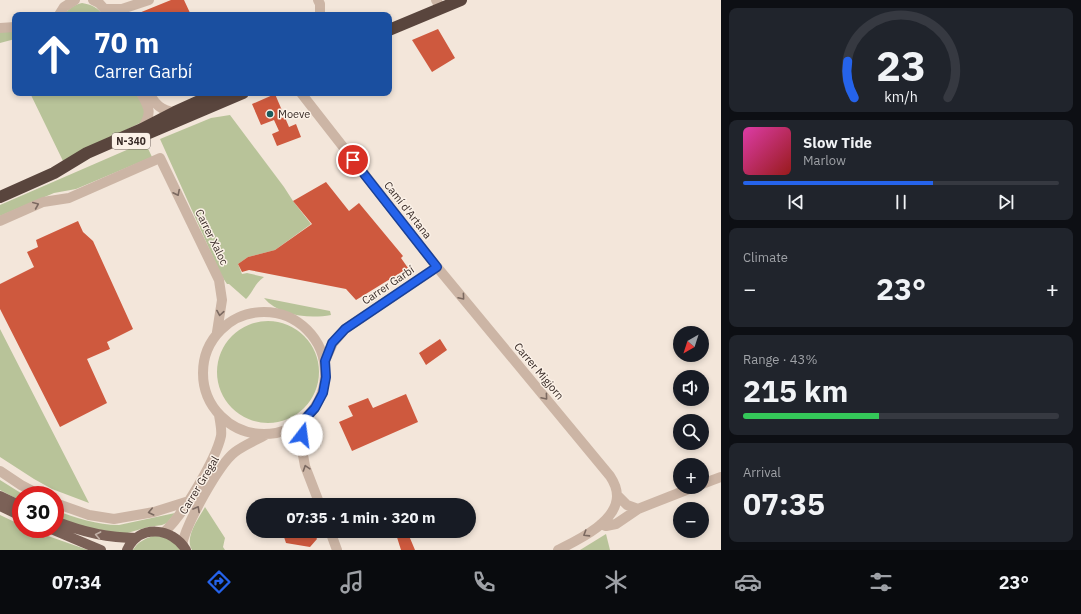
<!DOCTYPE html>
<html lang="en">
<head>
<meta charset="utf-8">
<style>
  :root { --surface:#171b24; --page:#20242c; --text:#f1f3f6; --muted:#9ea1a6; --line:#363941; --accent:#2563eb }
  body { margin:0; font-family:"IBM Plex Sans",sans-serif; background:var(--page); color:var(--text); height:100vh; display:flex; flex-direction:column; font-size:15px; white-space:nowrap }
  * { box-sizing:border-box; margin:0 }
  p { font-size:13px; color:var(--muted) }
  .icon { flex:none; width:22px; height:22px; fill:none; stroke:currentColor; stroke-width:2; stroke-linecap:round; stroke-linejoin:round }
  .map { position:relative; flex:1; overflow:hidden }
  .drawer { display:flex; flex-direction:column; gap:8px; padding:8px; background:#0d0f14; width:360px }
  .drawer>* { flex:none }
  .guide { position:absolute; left:12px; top:12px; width:380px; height:84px; border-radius:8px; box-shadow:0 2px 6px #0003; background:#1a4fa0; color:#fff; overflow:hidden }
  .needle { width:26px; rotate:219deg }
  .controls { position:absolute; left:673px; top:326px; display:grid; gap:8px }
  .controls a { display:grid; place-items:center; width:36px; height:36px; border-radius:50%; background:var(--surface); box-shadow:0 2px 6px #0003; font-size:20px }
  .speed { position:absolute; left:12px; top:486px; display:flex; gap:8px; font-size:20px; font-weight:700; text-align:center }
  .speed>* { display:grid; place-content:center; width:52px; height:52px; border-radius:50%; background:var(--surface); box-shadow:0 2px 6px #0003; line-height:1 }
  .speed .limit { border:6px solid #d22; background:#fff; color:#111 }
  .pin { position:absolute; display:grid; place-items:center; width:34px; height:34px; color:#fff; margin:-17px; border:2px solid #fff; border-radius:50%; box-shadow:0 1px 4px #0007 }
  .me { position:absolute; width:44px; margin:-22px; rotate:15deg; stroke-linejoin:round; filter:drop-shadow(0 0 3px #0008) }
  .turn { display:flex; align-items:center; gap:14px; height:84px; padding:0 16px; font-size:18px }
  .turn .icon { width:52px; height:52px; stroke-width:2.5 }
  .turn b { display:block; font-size:28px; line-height:34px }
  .big { font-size:30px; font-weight:700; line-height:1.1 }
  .drawer .card { flex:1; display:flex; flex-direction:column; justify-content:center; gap:6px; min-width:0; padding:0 14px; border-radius:8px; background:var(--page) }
  .drawer .dial { align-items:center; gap:0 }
  .dial svg { height:104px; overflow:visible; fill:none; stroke:var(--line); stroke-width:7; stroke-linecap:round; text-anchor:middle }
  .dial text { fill:var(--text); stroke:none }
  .song { display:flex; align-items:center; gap:12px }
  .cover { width:48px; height:48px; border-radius:6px; background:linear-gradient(135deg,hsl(320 70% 55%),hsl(0 70% 35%)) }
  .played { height:4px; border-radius:2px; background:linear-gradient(90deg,var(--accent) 60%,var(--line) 60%) }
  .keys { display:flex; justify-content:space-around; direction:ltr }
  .heat { display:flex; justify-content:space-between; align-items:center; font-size:22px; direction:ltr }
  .charge { height:6px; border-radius:3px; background:linear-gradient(90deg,#34c759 43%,var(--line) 0) }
  .trip { position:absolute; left:246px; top:498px; width:230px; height:40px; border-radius:20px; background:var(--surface); box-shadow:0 2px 6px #0003; font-weight:700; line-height:40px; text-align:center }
  .menu { display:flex; height:64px; justify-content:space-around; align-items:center; background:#090b0e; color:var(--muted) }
  .menu .icon { width:28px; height:28px }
  .menu .on { color:var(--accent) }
  .menu b { font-size:18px; color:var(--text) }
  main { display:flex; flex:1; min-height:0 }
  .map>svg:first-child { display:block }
  .green { fill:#b8c399 }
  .building { fill:#ce593e }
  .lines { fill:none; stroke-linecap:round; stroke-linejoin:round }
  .minor { stroke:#ccb5a5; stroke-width:10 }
  .major { stroke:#7b6157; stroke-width:10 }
  .highway { stroke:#59453d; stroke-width:12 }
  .oneway { stroke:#7b6960 }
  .oneway2 { stroke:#c1b0a6 }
  .route-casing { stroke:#184099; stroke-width:10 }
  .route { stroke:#2563eb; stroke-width:7 }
  .poi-dot { fill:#1a5b5c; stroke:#fbf1e7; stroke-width:1.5 }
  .labels { text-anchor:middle; stroke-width:3; stroke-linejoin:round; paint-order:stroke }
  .shield { fill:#fbf1e7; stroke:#726661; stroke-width:1 }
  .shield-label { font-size:10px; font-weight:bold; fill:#382b27 }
  .poi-label { font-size:11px; fill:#382b27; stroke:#fbf1e7; text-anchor:start }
  .street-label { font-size:11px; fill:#382b27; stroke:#fbf1e7 }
</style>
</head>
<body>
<main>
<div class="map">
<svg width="721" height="550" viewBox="0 0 721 550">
  <rect width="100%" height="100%" fill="#f3e6da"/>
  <path class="green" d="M82,3C92,5 97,7 103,15H64C69,8 74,5 82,3Z
    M15,30V39L0,43V32Z
    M30,93H139L145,106L144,121L63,161Z
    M230,115L284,187L293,201L311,224L275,250L248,257L238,264L242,274L247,273L264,277C254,284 254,291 246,299L229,284H227L221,275L160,139L211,118Z
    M145,142L152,157L76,189L54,193L0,216V205Z
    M264,298L330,311L331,315C309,319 279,316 264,298Z
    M217 372a51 51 0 1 1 102 0a51 51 0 1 1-102 0Z
    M0,329L89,503L52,489L34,479L0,457Z
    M0,480L24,495H21V501L0,490Z
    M205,507L225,538L223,547L225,550H192C184,537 199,518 205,507Z
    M55,510C76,518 97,525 119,525L175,513L167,523L162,525L148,527L124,534L83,527L55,517Z
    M0,515L21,525V529H28L88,550H0Z
    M606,534L610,550H580Z
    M153,536C168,536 172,539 181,550H133C138,542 144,539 153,536Z"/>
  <path class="building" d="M171,0H184L191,15H134Z
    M239,13H249L256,14L232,15Z
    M438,29L455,58L432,72L412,40Z
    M275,94L289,127L296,124L301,137L277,146L272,134L279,131L274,120L261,125L252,104Z
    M326,182L349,211L359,203L403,256L401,258L408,268L356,300L346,289L249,270L242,272L238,264L248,257L275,250L312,224L293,201Z
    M78,221L83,232L93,241L133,329L107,342L110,349L87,359L107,403L60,427L0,309V284L34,267L27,252L38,247L36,240Z
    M440,339L447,350L426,365L419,353Z
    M406,394L418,422L352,451L339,422L353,416L348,406L368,398L373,408Z
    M282,531H313L317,539L310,547L286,543Z
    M395,531H407L415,550H401Z"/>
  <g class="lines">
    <path class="minor" d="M93,0L99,3L108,13
      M318,0L320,4V15
      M436,0L441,8
      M106,9H122L116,15
      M122,9L149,0
      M59,15L64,7L75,0
      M0,28L15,27
      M141,93C150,109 152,113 142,129
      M149,93C155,104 161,111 175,112
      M301,93L437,267L610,476C614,482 617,489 617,496C617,522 578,540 558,550
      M0,221L43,202L69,198L160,158L219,280L222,300L217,332
      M203 373a61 61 0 1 1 122 0a61 61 0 1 1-122 0Z
      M325,361L333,343L345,329L437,267
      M304,420L301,444L305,466L320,505
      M0,471L21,485L40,495
      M702,484L721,477
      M617,495L627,505L638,509
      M55,503L89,515L114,519L154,512L189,501
      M601,524L606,526L616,524L638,509L694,487
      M330,531L337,550
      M164,532C182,517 216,459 221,436C222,430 220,421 219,415
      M182,545C186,524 219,464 235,452C244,445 257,440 267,434"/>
    <path class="major" d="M0,496L21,506
      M0,506L21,516
      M55,521C82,532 107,538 136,538
      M51,529L101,550
      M127,550C139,524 172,527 186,550"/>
    <path class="highway" d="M389,30L461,0
      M149,133L243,93
      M0,197L54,173L87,153L142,129L175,112L217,93"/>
  </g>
  <defs><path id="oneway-chevron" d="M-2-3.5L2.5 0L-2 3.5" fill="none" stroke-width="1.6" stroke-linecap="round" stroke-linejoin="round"/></defs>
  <g class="oneway">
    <use href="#oneway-chevron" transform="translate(177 193) rotate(64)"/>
    <use href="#oneway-chevron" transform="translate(36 205) rotate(-23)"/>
    <use href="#oneway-chevron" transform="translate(462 297) rotate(50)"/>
    <use href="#oneway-chevron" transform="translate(220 313) rotate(99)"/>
    <use href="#oneway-chevron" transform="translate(545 397) rotate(50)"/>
    <use href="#oneway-chevron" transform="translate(306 468) rotate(-108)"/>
    <use href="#oneway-chevron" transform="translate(197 509) rotate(-61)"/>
    <use href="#oneway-chevron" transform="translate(151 512) rotate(167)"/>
    <use href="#oneway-chevron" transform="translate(586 534) rotate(148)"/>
  </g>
  <use class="oneway2" href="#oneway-chevron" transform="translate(98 535) rotate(-169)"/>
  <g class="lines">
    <g class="route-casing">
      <path id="route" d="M302,435L304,420L315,408L323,393L326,377L325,361L332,343L345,329L437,267L353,160"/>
    </g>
    <use href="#route" class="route"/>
  </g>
  <circle class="poi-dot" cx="270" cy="114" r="4"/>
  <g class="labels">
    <rect class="shield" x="112" y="133" width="38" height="16" rx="3"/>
    <g class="shield-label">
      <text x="131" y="145">N-340</text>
    </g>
    <g class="poi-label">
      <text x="278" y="118">Moeve</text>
    </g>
    <g class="street-label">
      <text transform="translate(408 210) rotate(52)" y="4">Camí d'Artana</text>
      <text transform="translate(212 237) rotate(64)" y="4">Carrer Xaloc</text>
      <text transform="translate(388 285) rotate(-34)" y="4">Carrer Garbí</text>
      <text transform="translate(539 371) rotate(50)" y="4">Carrer Migjorn</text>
      <text transform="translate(199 485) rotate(-59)" y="4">Carrer Gregal</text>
    </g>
  </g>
</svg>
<div class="controls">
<a><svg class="needle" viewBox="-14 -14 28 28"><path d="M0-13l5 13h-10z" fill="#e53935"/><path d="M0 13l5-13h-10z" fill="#9ea1a6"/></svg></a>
<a><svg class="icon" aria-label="sound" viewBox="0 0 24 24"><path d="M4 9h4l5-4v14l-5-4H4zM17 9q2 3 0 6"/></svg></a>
<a><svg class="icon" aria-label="search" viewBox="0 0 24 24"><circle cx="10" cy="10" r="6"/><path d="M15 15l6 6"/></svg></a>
<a>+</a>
<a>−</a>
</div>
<div class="speed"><div class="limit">30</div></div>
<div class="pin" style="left:353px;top:160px;background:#d93025"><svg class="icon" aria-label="arrive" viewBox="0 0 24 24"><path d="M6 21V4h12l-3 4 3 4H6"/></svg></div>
<svg class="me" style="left:302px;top:435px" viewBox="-20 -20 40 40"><circle r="19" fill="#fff"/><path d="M0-13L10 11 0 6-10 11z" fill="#2563eb"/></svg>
<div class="trip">07:35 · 1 min · 320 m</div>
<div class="guide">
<div class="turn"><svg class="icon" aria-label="ahead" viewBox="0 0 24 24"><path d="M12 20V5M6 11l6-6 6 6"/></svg><div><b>70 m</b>Carrer Garbí</div></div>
</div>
</div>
<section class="drawer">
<div class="card dial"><svg viewBox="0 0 100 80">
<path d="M14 69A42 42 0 1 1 86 69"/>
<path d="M14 69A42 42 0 0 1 9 41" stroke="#2563eb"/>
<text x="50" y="56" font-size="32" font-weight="700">23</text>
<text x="50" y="72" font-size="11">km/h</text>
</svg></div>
<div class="card">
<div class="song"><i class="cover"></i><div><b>Slow Tide</b><p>Marlow</p></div></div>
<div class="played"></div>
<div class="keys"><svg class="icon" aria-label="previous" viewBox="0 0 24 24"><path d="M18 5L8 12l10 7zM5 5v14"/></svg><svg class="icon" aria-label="pause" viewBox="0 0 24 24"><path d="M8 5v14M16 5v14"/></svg><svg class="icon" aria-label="next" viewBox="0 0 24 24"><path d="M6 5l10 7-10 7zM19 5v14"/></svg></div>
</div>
<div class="card"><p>Climate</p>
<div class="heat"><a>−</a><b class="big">23°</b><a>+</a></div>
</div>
<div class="card"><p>Range · 43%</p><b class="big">215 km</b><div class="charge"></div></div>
<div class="card"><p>Arrival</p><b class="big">07:35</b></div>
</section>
</main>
<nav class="menu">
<b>07:34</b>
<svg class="icon on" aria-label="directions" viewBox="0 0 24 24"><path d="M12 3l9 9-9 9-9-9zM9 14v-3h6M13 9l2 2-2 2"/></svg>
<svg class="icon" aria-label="music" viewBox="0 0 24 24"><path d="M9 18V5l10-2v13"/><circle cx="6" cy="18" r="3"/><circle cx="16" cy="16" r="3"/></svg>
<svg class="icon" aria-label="phone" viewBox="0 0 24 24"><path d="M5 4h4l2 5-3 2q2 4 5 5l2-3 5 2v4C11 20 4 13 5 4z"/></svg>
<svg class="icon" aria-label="climate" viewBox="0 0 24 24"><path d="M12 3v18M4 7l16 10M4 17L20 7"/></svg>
<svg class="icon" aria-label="car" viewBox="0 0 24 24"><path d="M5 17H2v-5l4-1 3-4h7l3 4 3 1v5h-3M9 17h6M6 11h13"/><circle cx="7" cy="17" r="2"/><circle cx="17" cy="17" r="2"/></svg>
<svg class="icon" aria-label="filters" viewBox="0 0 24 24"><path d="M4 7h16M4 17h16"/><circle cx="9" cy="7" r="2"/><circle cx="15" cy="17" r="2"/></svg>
<b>23°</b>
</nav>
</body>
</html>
